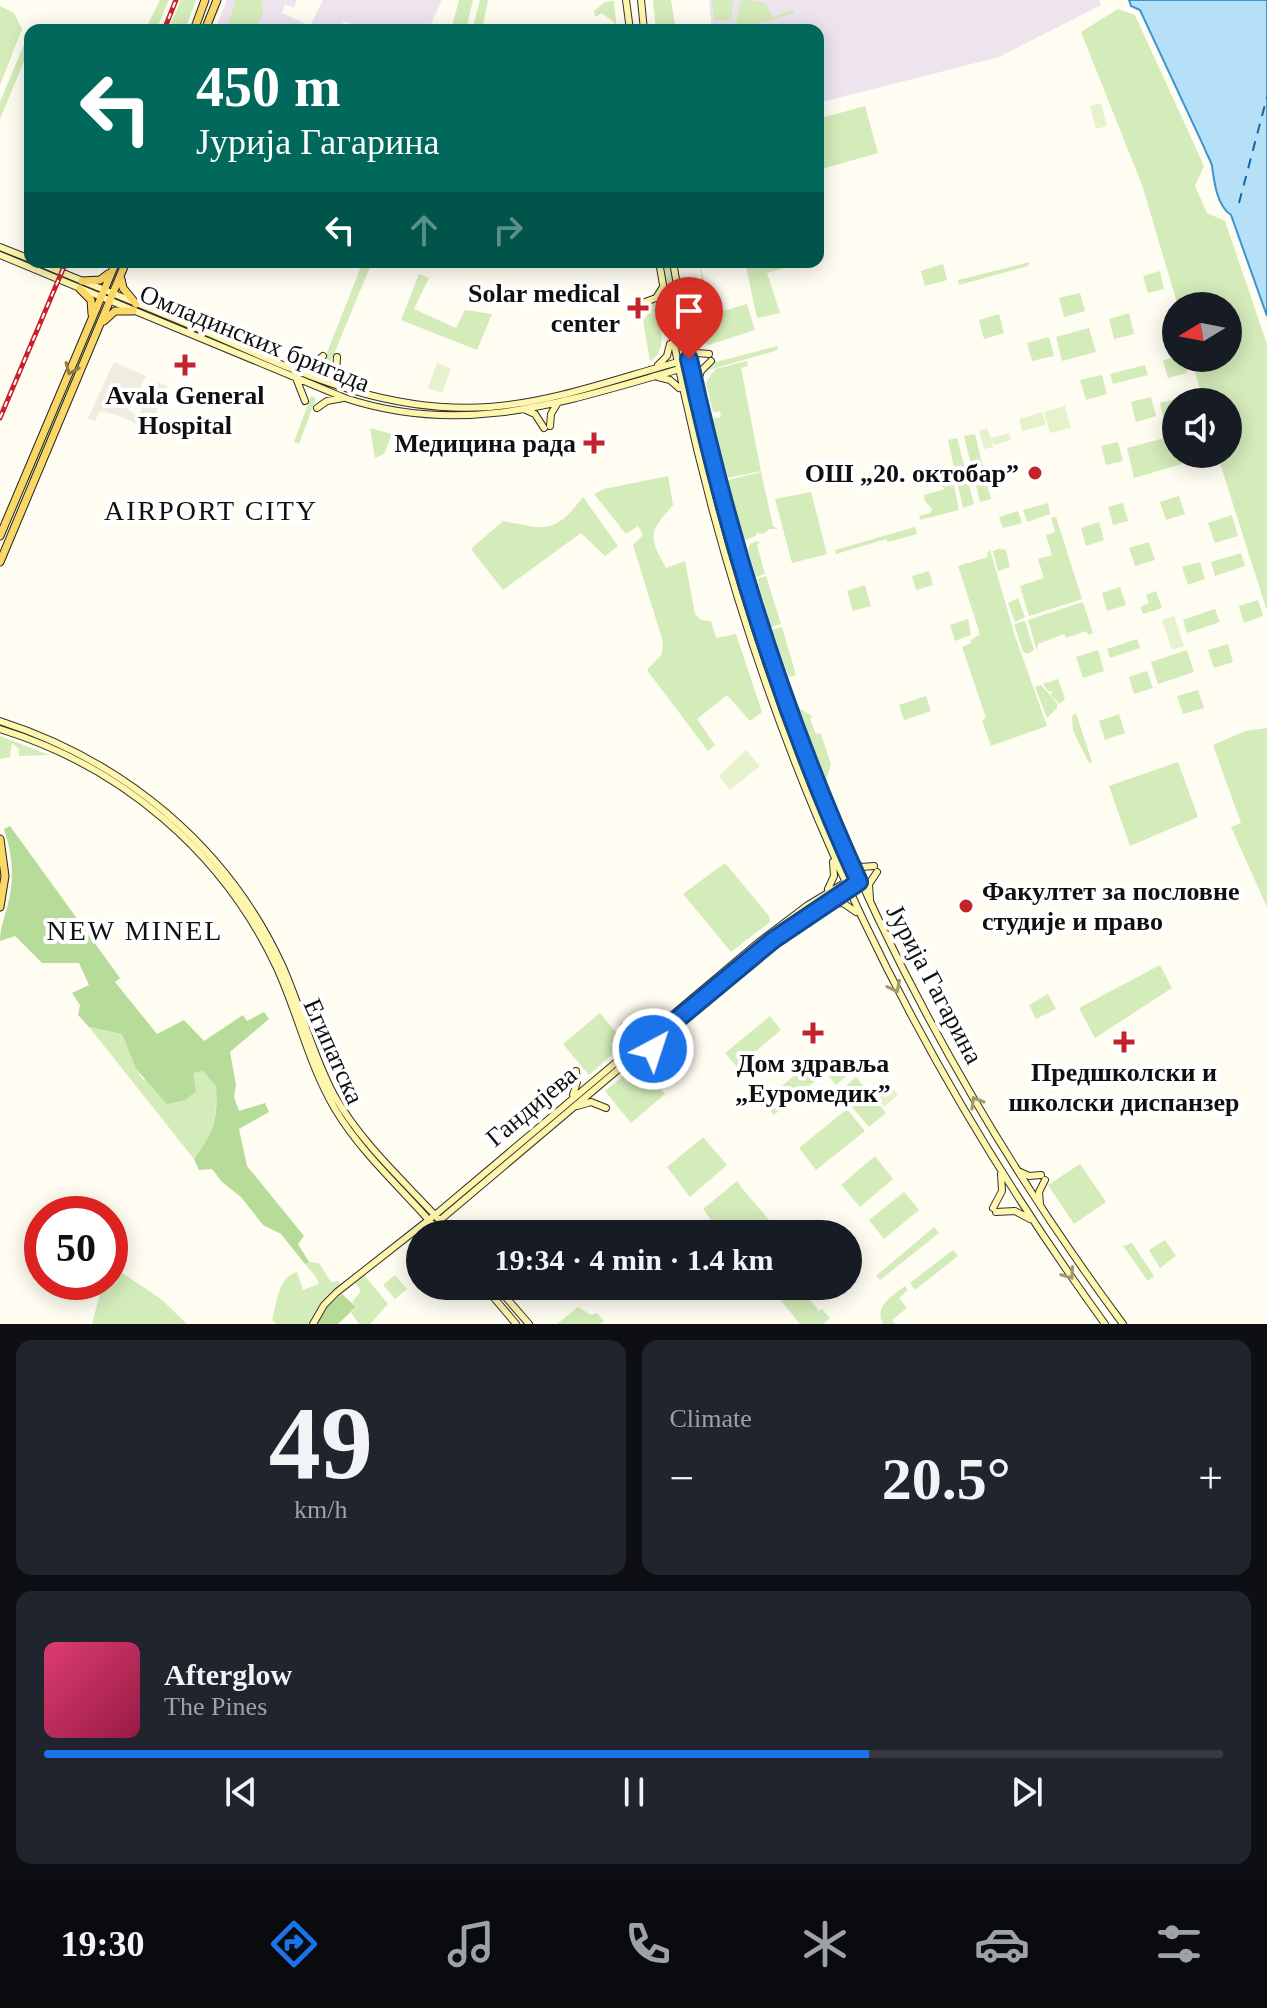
<!DOCTYPE html>
<html lang="en">
<head>
<meta charset="utf-8">
<style>
  :root { --surface:#171b24; --page:#20242c; --text:#f1f3f6; --muted:#9ea1a6; --line:#363941; --accent:#1a73e8 }
  body { margin:0; font-family:"Times New Roman",serif; background:var(--page); color:var(--text); height:100vh; display:flex; flex-direction:column; font-size:30px; white-space:nowrap }
  * { box-sizing:border-box; margin:0 }
  p { font-size:26px; color:var(--muted) }
  .icon { flex:none; width:44px; height:44px; fill:none; stroke:currentColor; stroke-width:2; stroke-linecap:round; stroke-linejoin:round }
  .map { position:relative; height:1324px; overflow:hidden }
  .side { display:flex; flex-direction:column; gap:16px; padding:16px; background:#0d0f14; flex:1 }
  .side>* { flex:none }
  .top-card { position:absolute; left:24px; top:24px; width:800px; height:244px; border-radius:16px; box-shadow:0 4px 20px #0003; background:#00695c; color:#fff; overflow:hidden }
  .needle { width:52px; rotate:260deg }
  .buttons { position:absolute; left:1162px; top:292px; display:grid; gap:16px }
  .buttons a { display:grid; place-items:center; width:80px; height:80px; border-radius:50%; background:var(--surface); box-shadow:0 4px 20px #0003; font-size:40px }
  .speed { position:absolute; left:24px; top:1196px; display:flex; gap:16px; font-size:40px; font-weight:700; text-align:center }
  .speed>* { display:grid; place-content:center; width:104px; height:104px; border-radius:50%; background:var(--surface); box-shadow:0 4px 20px #0003; line-height:1 }
  .speed .limit { border:12px solid #d22; background:#fff; color:#111 }
  .pin { position:absolute; display:grid; place-items:center; width:68px; height:68px; color:#fff; margin:-82px -34px; border-radius:50% 50% 50% 0; rotate:-45deg; box-shadow:0 0 8px #0007 }
  .pin .icon { rotate:45deg }
  .me { position:absolute; width:88px; margin:-44px; rotate:40deg; stroke-linejoin:round; filter:drop-shadow(0 0 6px #0008) }
  .turn { display:flex; align-items:center; gap:28px; height:168px; padding:0 40px; font-size:36px }
  .turn .icon { width:104px; height:104px; stroke-width:2.5 }
  .turn b { display:block; font-size:56px; line-height:68px }
  .lanes { display:flex; align-items:center; height:76px; padding:0 40px; background:#0003; justify-content:center; gap:40px; direction:ltr }
  .lanes .off { opacity:.35 }
  .big { font-size:60px; font-weight:700; line-height:1.1 }
  .side .widget { flex:1; display:flex; flex-direction:column; justify-content:center; gap:12px; min-width:0; padding:0 28px; border-radius:16px; background:var(--page) }
  .side .dial { align-items:center; gap:0 }
  .dial b { font-size:104px; line-height:1 }
  .song { display:flex; align-items:center; gap:24px }
  .cover { width:96px; height:96px; border-radius:12px; background:linear-gradient(135deg,hsl(340 70% 55%),hsl(340 70% 35%)) }
  .played { height:8px; border-radius:4px; background:linear-gradient(90deg,var(--accent) 70%,var(--line) 70%) }
  .keys { display:flex; justify-content:space-around; direction:ltr }
  .heat { display:flex; justify-content:space-between; align-items:center; font-size:44px; direction:ltr }
  .side .tiles { flex:1; display:grid; gap:16px; grid-template-columns:1fr 1fr }
  .widget:last-child { grid-column:span 2 }
  .trip { position:absolute; left:406px; top:1220px; width:456px; height:80px; border-radius:40px; background:var(--surface); box-shadow:0 4px 20px #0003; font-weight:700; line-height:80px; text-align:center }
  .menu { display:flex; height:128px; justify-content:space-around; align-items:center; background:#090b0e; color:var(--muted) }
  .menu .icon { width:56px; height:56px }
  .menu .current { color:var(--accent) }
  .menu b { font-size:36px; color:var(--text) }
  .map>svg:first-child { display:block }
  .industrial { fill:#ede4ee }
  .green { fill:#d4ebba }
  .forest { fill:#b7dc99 }
  .pitch { fill:#e5f2cc }
  .plaza { fill:#f0ece0 }
  .water { fill:#b6dff8; stroke:#3a95d1; stroke-width:2 }
  .lines { fill:none; stroke-linecap:round; stroke-linejoin:round }
  .ferry { stroke:#1467a6; stroke-width:2; stroke-dasharray:10 8; stroke-linecap:butt }
  .secondary-casing { stroke:#323232; stroke-width:8 }
  .primary-casing { stroke:#212121; stroke-width:9 }
  .secondary { stroke:#fff6ad; stroke-width:6 }
  .primary { stroke:#fbd766; stroke-width:7 }
  .rail-casing { stroke:#c4232b; stroke-width:5 }
  .rail { stroke:#fff; stroke-width:2; stroke-dasharray:6; stroke-linecap:butt }
  .oneway { stroke:#917d3f }
  .oneway2 { stroke:#9f9a6e }
  .route-casing { stroke:#114b97; stroke-width:20 }
  .route { stroke:#1a73e8; stroke-width:14 }
  .poi-dot { fill:#c4232b; stroke:#fff; stroke-width:3 }
  .labels { text-anchor:middle; stroke-width:8; stroke-linejoin:round; paint-order:stroke }
  .poi-label { font-size:26px; font-weight:bold; fill:#101010; stroke:#fff; text-anchor:end }
  .street-label { font-size:26px; fill:#101010; stroke:#fff }
  .neighbourhood-label { font-size:28px; letter-spacing:2px; fill:#101010; stroke:#fff }
</style>
</head>
<body>
<div class="map">
<svg width="1267" height="1324" viewBox="0 0 1267 1324">
  <rect width="100%" height="100%" fill="#fffcf2"/>
  <path class="industrial" d="M227,0H297L294,8L285,4L282,13L310,26L323,0H442L428,30H380L363,24L361,28L344,21L340,30H215Z
    M709,0H1099L1101,5L999,57L818,103V30H712Z"/>
  <path class="green" d="M160,0H169L156,30H145Z
    M181,0H196L185,30H168Z
    M236,0H262L263,14L253,30H240L228,24Z
    M459,0H473L466,30H451Z
    M480,0H488L482,30H472Z
    M653,0H671L676,30H656Z
    M712,0H733L731,21L714,20Z
    M747,0L766,3L772,17L793,10L794,13L741,29L736,25L740,1Z
    M614,1L617,30L615,23L602,13L595,17L594,11L605,2Z
    M0,6L14,13L22,29L0,85Z
    M1118,9L1135,15L1204,166L1195,186L1207,213L1225,221L1267,344V611L1217,454H1228V402H1203L1192,358H1228V306H1178L1142,185L1081,32Z
    M30,30V47L0,119V102Z
    M865,106L878,153L818,170V119Z
    M662,262H670L685,351L679,352Z
    M745,262H783L785,268L767,273L780,313L757,318Z
    M1030,262L1028,266L959,285L958,280Z
    M362,264L370,267L329,366L323,363Z
    M943,264L947,280L925,286L921,271Z
    M700,265L713,314L747,304L755,330L708,345L697,337L692,310L702,307L704,300Z
    M1160,271L1164,289L1148,293L1143,276Z
    M419,274L429,278L414,309L456,328L465,310L492,314L477,350L401,320Z
    M1080,293L1085,311L1064,317L1059,298Z
    M655,300C658,320 671,349 650,361L643,320L652,310L651,303Z
    M99,308L102,309L32,481L27,479Z
    M1129,313L1134,334L1114,339L1109,319Z
    M999,314L1004,333L984,339L979,320Z
    M1089,328L1096,352L1062,361L1056,337Z
    M1049,337L1054,356L1032,361L1027,343Z
    M777,346L778,350L702,372L712,363Z
    M1176,357L1183,358L1187,373L1168,378L1163,360Z
    M747,361L748,366L741,368L761,471L727,478L711,419L721,417L720,411L713,412L706,383L715,369Z
    M1145,365L1148,375L1113,384L1110,374Z
    M1102,375L1107,394L1086,400L1080,380Z
    M684,377H689C694,409 704,440 712,471C747,608 794,739 850,868L844,871L776,708L733,579L689,410L691,409Z
    M1196,390L1199,402H1176V424L1173,413L1167,415L1170,428L1166,429L1160,403L1188,396V393Z
    M311,396L316,398L299,444L294,442Z
    M1151,397L1156,416L1136,422L1131,402Z
    M370,428L392,434L384,454L375,458Z
    M1173,431L1176,454L1213,455L1134,478L1127,448L1168,437L1167,432Z
    M975,434L991,499L980,502L964,436Z
    M957,438L974,504L963,508L948,440Z
    M1118,442L1123,461L1106,465L1101,446Z
    M761,472L773,526L778,529H770L762,534L757,532L756,536L745,540L735,514L728,480Z
    M668,476L673,505C649,532 648,536 666,568L685,561L695,614L701,620L711,621L716,638L736,634L762,712L750,721L727,695L697,719L715,745L708,751L647,670L662,654L663,642L633,545L643,535L638,526L626,534L594,494L604,489Z
    M952,476L959,510L920,520L919,516L930,513L932,509L925,501L924,495L945,489L935,480Z
    M811,492L827,554L792,563L775,499Z
    M1179,496L1185,514L1166,520L1160,502Z
    M583,497L618,546L605,556L581,533L503,590L471,549L503,521C547,529 554,535 583,497Z
    M1048,503L1050,514L1027,522L1023,510Z
    M1123,503L1128,521L1113,525L1108,507Z
    M1018,511L1022,523L1003,528L999,517Z
    M1232,515L1238,536L1215,543L1208,523Z
    M1056,517L1082,599L1029,616L1020,586L1044,578L1038,559L1052,555L1046,535L1055,532L1051,518Z
    M1099,522L1104,540L1086,546L1081,528Z
    M915,527L917,534L888,542L886,539L836,554L835,550Z
    M757,541L760,543L757,545L765,574L756,577L748,550L750,544Z
    M1149,542L1155,560L1135,566L1129,548Z
    M999,549L1006,550L1010,567L998,571L993,551Z
    M990,550L1015,636L1047,726L991,746L982,720L986,718L962,647L971,643V640L980,634L958,566L988,557L987,553Z
    M1241,553L1245,566L1215,576L1211,562Z
    M1200,562L1205,579L1188,585L1182,567Z
    M929,571L933,585L916,590L912,576Z
    M766,576L781,624L771,627L757,579Z
    M865,585L871,606L853,611L847,591Z
    M1120,587L1126,605L1107,611L1102,593Z
    M1156,591L1162,608L1143,614L1140,607L1149,603L1146,595Z
    M1018,598L1025,617L1015,622L1008,603Z
    M1258,600L1263,616L1244,623L1239,606Z
    M1083,602L1093,633L1088,635L1086,631L1066,638L1064,634L1038,644L1037,651L1028,620Z
    M1215,609L1220,622L1187,633L1183,620Z
    M968,619L971,635L955,641L950,625Z
    M1025,621L1034,650L1028,654L1023,652L1014,624Z
    M782,627L796,675L789,677L772,630Z
    M1137,639L1140,648L1110,658L1107,649Z
    M1228,644L1233,662L1214,668L1208,650Z
    M1098,650L1104,671L1083,678L1076,657Z
    M1187,650L1194,672L1158,684L1151,662Z
    M1147,671L1153,688L1134,694L1129,677Z
    M1058,679L1065,699L1060,704L1051,695L1052,691H1048L1043,684Z
    M1041,685L1057,703V708L1047,718L1035,687Z
    M1198,690L1204,708L1183,714L1177,696Z
    M926,696L931,711L904,720L899,705Z
    M799,708L813,717L810,718L815,733L821,734L831,764L826,781Z
    M1076,713L1092,762L1089,763L1073,731L1072,716Z
    M1119,714L1125,733L1105,740L1099,721Z
    M1267,728V907L1231,827L1241,823L1213,745L1245,731Z
    M0,736L49,755L19,756V749L12,743L10,757L0,759Z
    M1178,762L1198,817L1130,846L1109,786Z
    M725,863L769,916L770,922L731,952L683,894Z
    M1160,965L1172,988L1095,1038L1079,1008Z
    M1048,994L1056,1009L1036,1019L1029,1005Z
    M600,1013L625,1043L589,1075L563,1044Z
    M770,1016L781,1030L737,1067L725,1053Z
    M89,1027L122,1034L136,1069L143,1080L203,1070L216,1086C217,1119 214,1132 194,1159Z
    M847,1061L854,1070L836,1085L829,1076Z
    M639,1063L665,1094L631,1123L605,1091Z
    M809,1063L820,1077L774,1115L763,1102Z
    M856,1077L886,1113L869,1127L839,1092Z
    M847,1109L865,1131L816,1170L799,1148Z
    M703,1137L727,1165L690,1197L667,1167Z
    M875,1156L893,1179L860,1207L841,1185Z
    M1080,1164L1106,1202L1074,1224L1048,1185Z
    M737,1181L741,1187L781,1234H721L703,1209Z
    M904,1192L919,1210L884,1239L869,1220Z
    M934,1227L939,1233L880,1280L876,1276Z
    M1165,1240L1176,1256L1160,1268L1149,1250Z
    M1132,1243L1154,1276L1148,1281L1123,1246Z
    M953,1250L958,1256L915,1290L910,1283Z
    M309,1262L319,1263L331,1282L339,1281L340,1284L321,1302L308,1324H276L272,1320C277,1303 278,1277 297,1272L303,1290L319,1284L316,1277L305,1264Z
    M118,1270L161,1299L187,1324H92L102,1286L110,1282V1278Z
    M364,1275L388,1304L370,1324H359L351,1313L356,1307L352,1302L361,1291L354,1281Z
    M395,1275L407,1289L395,1299L383,1285Z
    M769,1286H799L819,1311L822,1309L830,1318L823,1324H800Z
    M905,1286L908,1290L899,1298L907,1308L892,1320L895,1324H883C874,1306 892,1296 905,1286Z
    M578,1307L591,1315L597,1313L604,1321L600,1324H557Z"/>
  <path class="forest" d="M10,826L120,978L115,982L157,1034L184,1020L204,1041L243,1015L247,1021L264,1012L269,1019L230,1052L236,1085L234,1097L239,1111L265,1103L269,1112L239,1129L247,1166L304,1236L298,1244L309,1262L305,1264L281,1234L263,1225L241,1197L222,1182L212,1169L199,1170L194,1159C214,1132 218,1119 216,1086L203,1071L193,1073L196,1091L185,1100L167,1104L136,1069L122,1034L89,1027L78,1015L80,1005L72,993L89,985L79,963H42L15,936L0,941C0,927 5,917 8,904C15,878 12,854 4,829Z
    M342,1294L356,1307L338,1324H315L326,1308Z"/>
  <path class="pitch" d="M1101,103L1107,126L1096,129L1090,106Z
    M437,363L451,369L442,393L428,388Z
    M1065,406L1071,428L1050,433L1044,412Z
    M1042,412L1046,425L1022,431L1019,419Z
    M987,428L991,438L1009,433L1011,440L994,445L991,439L993,447L984,449L979,431Z
    M1174,616L1184,646L1172,650L1162,620Z
    M746,750L760,766L730,790L719,776Z
    M889,1084L898,1095L884,1107L875,1096Z"/>
  <path class="plaza" d="M114,362L146,376L128,410L138,416L156,381L167,386L151,424L161,428L157,435L120,416L100,411L95,421L88,418Z"/>
  <path class="water" d="M1129,0H1267V316L1231,215C1217,206 1214,181 1212,166C1211,161 1206,153 1204,147L1140,10L1131,6Z"/>
  <g class="lines">
    <path class="ferry" d="M1239,203L1267,97"/>
    <g class="secondary-casing">
      <path id="secondary" d="M626,0L630,30
        M641,0L644,30
        M0,247L30,259
        M0,255L345,398C469,439 571,399 691,366
        M37,262C91,285 145,306 199,329C297,371 380,414 489,407C557,402 624,376 689,359
        M659,262C725,658 869,999 1105,1324
        M673,262C736,650 889,1009 1123,1324
        M645,302L656,298L663,287
        M688,342L697,353L709,354
        M337,357L336,374L346,388
        M658,365L667,356L670,344
        M299,369L311,367L323,356
        M658,377L670,380L679,388
        M296,378L305,401
        M697,383L701,371L711,361
        M317,408L327,401L343,398
        M526,410L535,414L544,428
        M550,426L551,414L557,404
        M0,721C124,761 227,846 282,965C301,1007 312,1054 334,1095C364,1148 412,1188 452,1234
        M0,729C121,766 223,852 277,968C298,1014 309,1065 335,1109C363,1156 406,1192 441,1234
        M850,858L861,867L874,866
        M828,889L834,876L833,862
        M870,899L869,884L877,872
        M826,904L843,903L856,912
        M624,1026L637,1031L651,1028
        M655,1063L653,1049L656,1039
        M573,1095L577,1082L576,1071
        M577,1106L591,1102L606,1108
        M1018,1171L1029,1176L1041,1175
        M1040,1204L1039,1192L1045,1180
        M993,1208L1002,1191L1001,1174
        M996,1212L1015,1211L1030,1219
        M439,1221L762,948L859,882
        M484,1286L516,1324
        M496,1286L529,1324
        M313,1324L324,1305L337,1292L435,1215L759,942L808,905L856,876"/>
    </g>
    <g class="primary-casing">
      <path id="primary" d="M194,30L205,0
        M205,30L217,0
        M121,279L123,288L136,304
        M82,281L100,280L108,274
        M80,289L91,300L92,314
        M104,321L115,311H133
        M0,536L116,262
        M0,562L126,262
        M0,839L5,876L0,907"/>
    </g>
    <use href="#secondary" class="secondary"/>
    <use href="#primary" class="primary"/>
    <g class="rail-casing">
      <path id="rail" d="M164,30L176,0
        M0,418L66,262"/>
    </g>
    <use href="#rail" class="rail"/>
  </g>
  <defs><path id="oneway-chevron" d="M-2-3.5L2.5 0L-2 3.5" fill="none" stroke-width="1.6" stroke-linecap="round" stroke-linejoin="round" transform="scale(2)"/></defs>
  <use class="oneway" href="#oneway-chevron" transform="translate(71 369) rotate(113)"/>
  <g class="oneway2">
    <use href="#oneway-chevron" transform="translate(895 987) rotate(63)"/>
    <use href="#oneway-chevron" transform="translate(976 1102) rotate(-120)"/>
    <use href="#oneway-chevron" transform="translate(1069 1274) rotate(55)"/>
  </g>
  <g class="lines">
    <g class="route-casing">
      <path id="route" d="M653,1049L662,1032L773,940L859,882C783,715 728,539 689,359"/>
    </g>
    <use href="#route" class="route"/>
  </g>
  <g class="poi-dot">
    <path d="M634 296h8v8h8v8h-8v8h-8v-8h-8v-8h8z"/>
    <path d="M181 353h8v8h8v8h-8v8h-8v-8h-8v-8h8z"/>
    <path d="M590 431h8v8h8v8h-8v8h-8v-8h-8v-8h8z"/>
    <circle cx="1035" cy="473" r="8"/>
    <circle cx="966" cy="906" r="8"/>
    <path d="M809 1021h8v8h8v8h-8v8h-8v-8h-8v-8h8z"/>
    <path d="M1120 1030h8v8h8v8h-8v8h-8v-8h-8v-8h8z"/>
  </g>
  <g class="labels">
    <g class="poi-label">
      <text x="620" y="302">Solar medical<tspan x="620" dy="30">center</tspan></text>
      <text x="185" y="404" text-anchor="middle">Avala General<tspan x="185" dy="30">Hospital</tspan></text>
      <text x="576" y="452">Медицина рада</text>
      <text x="1019" y="482">ОШ „20. октобар”</text>
      <text x="982" y="900" text-anchor="start">Факултет за пословне<tspan x="982" dy="30">студије и право</tspan></text>
      <text x="813" y="1072" text-anchor="middle">Дом здравља<tspan x="813" dy="30">„Еуромедик”</tspan></text>
      <text x="1124" y="1081" text-anchor="middle">Предшколски и<tspan x="1124" dy="30">школски диспанзер</tspan></text>
    </g>
    <g class="street-label">
      <text transform="translate(255 338) rotate(22)" y="9">Омладинских бригада</text>
      <text transform="translate(935 984) rotate(62)" y="9">Јурија Гагарина</text>
      <text transform="translate(334 1051) rotate(66)" y="9">Египатска</text>
      <text transform="translate(531 1106) rotate(-40)" y="9">Гандијева</text>
    </g>
    <g class="neighbourhood-label">
      <text x="211" y="520">AIRPORT CITY</text>
      <text x="135" y="940">NEW MINEL</text>
    </g>
  </g>
</svg>
<div class="buttons">
<a><svg class="needle" viewBox="-14 -14 28 28"><path d="M0-13l5 13h-10z" fill="#e53935"/><path d="M0 13l5-13h-10z" fill="#9ea1a6"/></svg></a>
<a><svg class="icon" aria-label="sound" viewBox="0 0 24 24"><path d="M4 9h4l5-4v14l-5-4H4zM17 9q2 3 0 6"/></svg></a>
</div>
<div class="speed"><div class="limit">50</div></div>
<div class="pin" style="left:689px;top:359px;background:#d93025"><svg class="icon" aria-label="arrive" viewBox="0 0 24 24"><path d="M6 21V4h12l-3 4 3 4H6"/></svg></div>
<svg class="me" style="left:653px;top:1049px" viewBox="-20 -20 40 40"><circle r="17" fill="#1a73e8" stroke="#fff" stroke-width="3"/><path d="M0-11L8 9 0 5-8 9z" fill="#fff"/></svg>
<div class="trip">19:34 · 4 min · 1.4 km</div>
<div class="top-card">
<div class="turn"><svg class="icon" aria-label="left" viewBox="0 0 24 24"><path d="M17 20v-9H6M10 6l-5 5 5 5"/></svg><div><b>450 m</b>Јурија Гагарина</div></div>
<div class="lanes"><svg class="icon" aria-label="left" viewBox="0 0 24 24"><path d="M17 20v-9H6M10 6l-5 5 5 5"/></svg><svg class="icon off" aria-label="ahead" viewBox="0 0 24 24"><path d="M12 20V5M6 11l6-6 6 6"/></svg><svg class="icon off" aria-label="right" viewBox="0 0 24 24"><path d="M7 20v-9h11M14 6l5 5-5 5"/></svg></div>
</div>
</div>
<section class="side">
<div class="tiles">
<div class="widget dial"><b>49</b><p>km/h</p></div>
<div class="widget"><p>Climate</p>
<div class="heat"><a>−</a><b class="big">20.5°</b><a>+</a></div>
</div>
<div class="widget">
<div class="song"><i class="cover"></i><div><b>Afterglow</b><p>The Pines</p></div></div>
<div class="played"></div>
<div class="keys"><svg class="icon" aria-label="previous" viewBox="0 0 24 24"><path d="M18 5L8 12l10 7zM5 5v14"/></svg><svg class="icon" aria-label="pause" viewBox="0 0 24 24"><path d="M8 5v14M16 5v14"/></svg><svg class="icon" aria-label="next" viewBox="0 0 24 24"><path d="M6 5l10 7-10 7zM19 5v14"/></svg></div>
</div>
</div>
</section>
<nav class="menu">
<b>19:30</b>
<svg class="icon current" aria-label="directions" viewBox="0 0 24 24"><path d="M12 3l9 9-9 9-9-9zM9 14v-3h6M13 9l2 2-2 2"/></svg>
<svg class="icon" aria-label="music" viewBox="0 0 24 24"><path d="M9 18V5l10-2v13"/><circle cx="6" cy="18" r="3"/><circle cx="16" cy="16" r="3"/></svg>
<svg class="icon" aria-label="phone" viewBox="0 0 24 24"><path d="M5 4h4l2 5-3 2q2 4 5 5l2-3 5 2v4C11 20 4 13 5 4z"/></svg>
<svg class="icon" aria-label="climate" viewBox="0 0 24 24"><path d="M12 3v18M4 7l16 10M4 17L20 7"/></svg>
<svg class="icon" aria-label="car" viewBox="0 0 24 24"><path d="M5 17H2v-5l4-1 3-4h7l3 4 3 1v5h-3M9 17h6M6 11h13"/><circle cx="7" cy="17" r="2"/><circle cx="17" cy="17" r="2"/></svg>
<svg class="icon" aria-label="filters" viewBox="0 0 24 24"><path d="M4 7h16M4 17h16"/><circle cx="9" cy="7" r="2"/><circle cx="15" cy="17" r="2"/></svg>
</nav>
</body>
</html>
